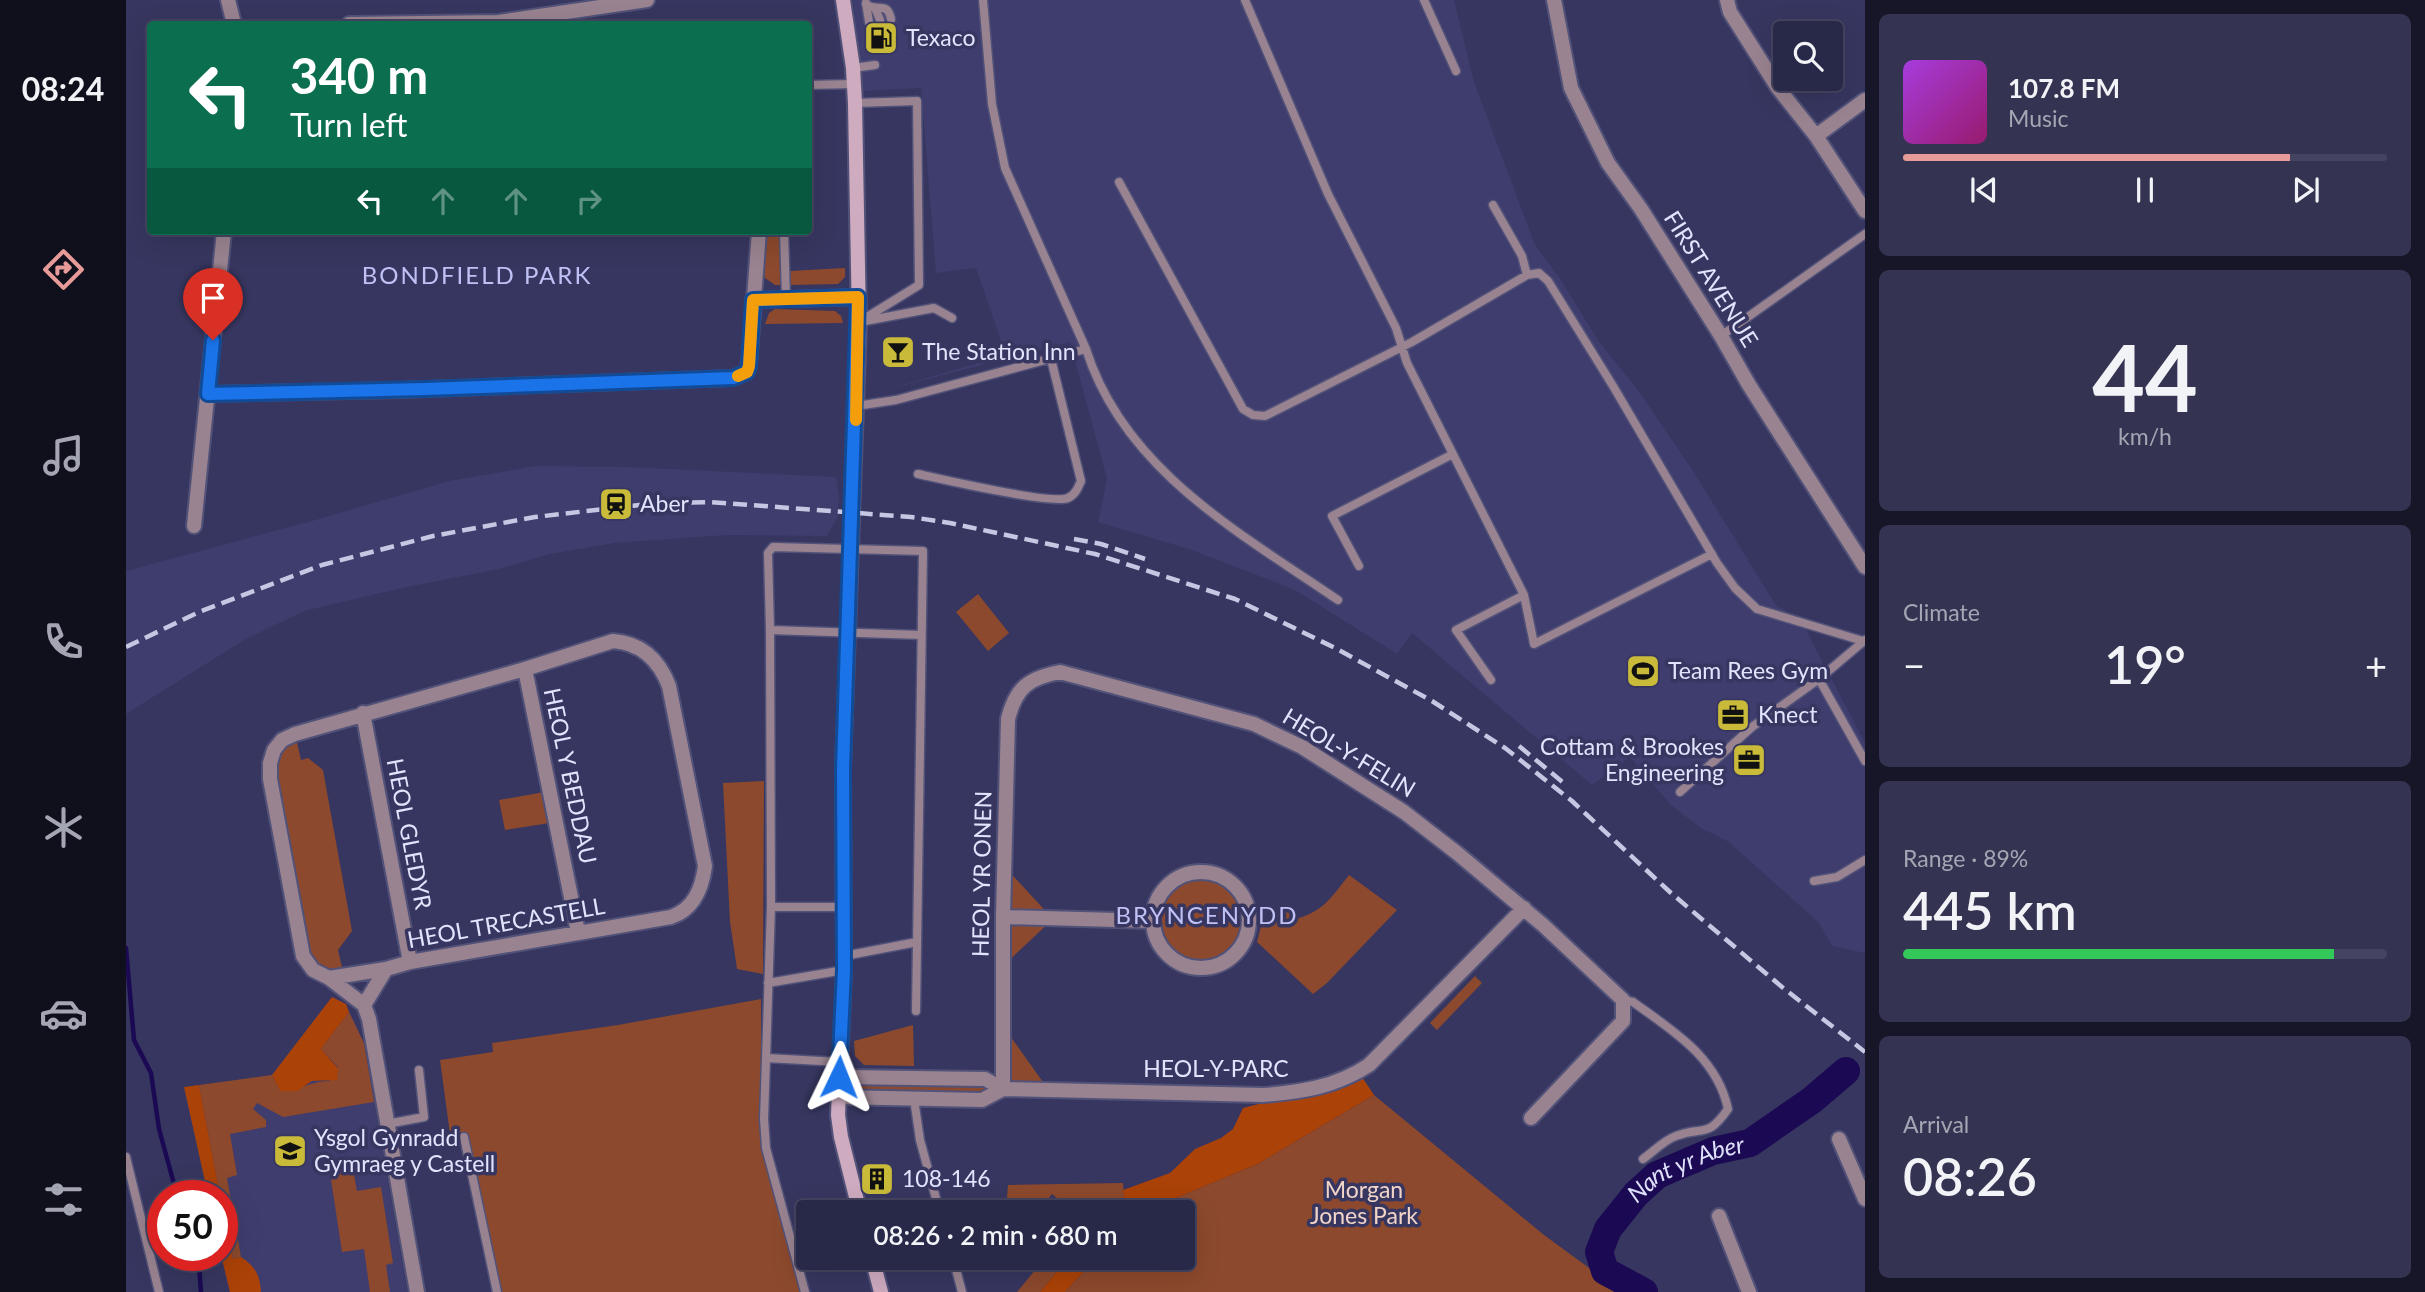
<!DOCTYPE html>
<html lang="en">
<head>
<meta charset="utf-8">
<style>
  :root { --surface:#282848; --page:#343452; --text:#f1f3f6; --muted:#a5a6b4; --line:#444460; --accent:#e69b98 }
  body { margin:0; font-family:Lato,sans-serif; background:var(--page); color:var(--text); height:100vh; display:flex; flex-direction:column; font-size:26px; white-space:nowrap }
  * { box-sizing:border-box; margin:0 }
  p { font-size:23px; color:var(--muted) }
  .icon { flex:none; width:38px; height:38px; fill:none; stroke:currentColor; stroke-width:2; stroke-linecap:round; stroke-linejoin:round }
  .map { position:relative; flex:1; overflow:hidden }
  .details { display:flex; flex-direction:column; gap:14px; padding:14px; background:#161628; width:560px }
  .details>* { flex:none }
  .banner { position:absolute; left:21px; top:21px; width:665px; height:214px; border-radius:7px; box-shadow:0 7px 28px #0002,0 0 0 2px var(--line); background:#0b6e4f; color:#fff; overflow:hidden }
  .buttons { position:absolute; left:1647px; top:21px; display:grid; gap:14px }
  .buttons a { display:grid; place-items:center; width:70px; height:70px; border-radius:7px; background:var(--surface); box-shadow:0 7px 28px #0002,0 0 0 2px var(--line); font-size:35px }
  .speed { position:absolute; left:21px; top:1180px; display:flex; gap:14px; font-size:35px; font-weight:700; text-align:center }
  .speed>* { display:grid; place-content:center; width:91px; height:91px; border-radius:50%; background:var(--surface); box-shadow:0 7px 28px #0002,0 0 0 2px var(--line); line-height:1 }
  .speed .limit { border:10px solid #d22; background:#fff; color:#111 }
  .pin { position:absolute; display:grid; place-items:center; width:60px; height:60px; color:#fff; margin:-72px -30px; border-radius:50% 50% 50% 0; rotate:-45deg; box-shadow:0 0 7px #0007 }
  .pin .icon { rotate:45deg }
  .me { position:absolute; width:77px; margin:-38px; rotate:2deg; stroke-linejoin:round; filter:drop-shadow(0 0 5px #0008) }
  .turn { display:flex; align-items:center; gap:24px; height:147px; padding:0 28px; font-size:32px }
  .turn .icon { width:91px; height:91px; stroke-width:2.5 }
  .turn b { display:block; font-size:49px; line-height:60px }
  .lanes { display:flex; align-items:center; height:66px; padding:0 28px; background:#0003; justify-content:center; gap:35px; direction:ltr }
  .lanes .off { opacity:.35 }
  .big { font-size:52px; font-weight:600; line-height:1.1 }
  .details .widget { flex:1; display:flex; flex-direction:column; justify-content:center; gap:10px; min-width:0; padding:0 24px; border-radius:10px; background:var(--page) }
  .details .dial { align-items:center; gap:0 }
  .dial b { font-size:91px; line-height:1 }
  .song { display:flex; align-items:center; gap:21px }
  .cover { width:84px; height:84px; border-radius:10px; background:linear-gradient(135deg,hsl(280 70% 55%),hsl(320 70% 35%)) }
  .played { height:7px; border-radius:4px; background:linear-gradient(90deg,var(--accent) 80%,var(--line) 80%) }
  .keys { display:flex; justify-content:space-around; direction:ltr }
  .heat { display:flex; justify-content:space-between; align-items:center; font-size:38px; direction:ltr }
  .charge { height:10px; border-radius:5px; background:linear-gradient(90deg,#34c759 89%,var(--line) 0) }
  .trip { position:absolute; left:670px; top:1200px; width:399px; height:70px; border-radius:7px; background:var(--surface); box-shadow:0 7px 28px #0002,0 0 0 2px var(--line); font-weight:600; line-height:70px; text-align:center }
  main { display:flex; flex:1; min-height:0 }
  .menu { display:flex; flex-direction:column; width:126px; justify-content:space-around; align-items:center; background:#10101d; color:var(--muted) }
  .menu .icon { width:49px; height:49px }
  .menu .active { color:var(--accent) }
  .menu b { font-size:32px; color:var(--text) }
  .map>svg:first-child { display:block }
  .built { fill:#3e3d6e }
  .green { fill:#8c492d }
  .forest { fill:#ab4207 }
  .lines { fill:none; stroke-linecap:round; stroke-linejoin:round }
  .stream { stroke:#1b0a53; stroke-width:4.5 }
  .river { stroke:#1b0a53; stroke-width:28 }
  .lane-casing { stroke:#525279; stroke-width:11 }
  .street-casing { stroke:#525279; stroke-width:18 }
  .secondary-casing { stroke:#525279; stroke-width:18 }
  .lane { stroke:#998390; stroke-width:8 }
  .street { stroke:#998390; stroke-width:14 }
  .secondary { stroke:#ceabbf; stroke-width:14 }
  .rail { stroke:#c5c7e3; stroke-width:4.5; stroke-dasharray:14 7; stroke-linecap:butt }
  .route-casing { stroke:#114b97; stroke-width:18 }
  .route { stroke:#1a73e8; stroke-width:12 }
  .slow { stroke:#f59e0b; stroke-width:12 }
  .labels { text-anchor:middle; stroke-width:7; stroke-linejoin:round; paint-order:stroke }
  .poi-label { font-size:23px; fill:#e2e4fe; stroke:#363660; text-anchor:start }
  .street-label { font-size:23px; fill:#e2e4fe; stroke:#363660 }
  .park-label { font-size:23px; fill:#f1d4c8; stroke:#363660 }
  .neighbourhood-label { font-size:24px; letter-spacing:2px; fill:#bfc1f5; stroke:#363660 }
  .water-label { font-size:24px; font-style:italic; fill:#dee0fa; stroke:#363660 }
</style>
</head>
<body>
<main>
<nav class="menu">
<b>08:24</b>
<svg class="icon active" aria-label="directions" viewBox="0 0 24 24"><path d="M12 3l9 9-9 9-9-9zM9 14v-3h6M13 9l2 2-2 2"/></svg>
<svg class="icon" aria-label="music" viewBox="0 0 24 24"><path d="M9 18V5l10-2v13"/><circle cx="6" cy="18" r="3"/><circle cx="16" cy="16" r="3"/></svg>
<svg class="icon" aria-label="phone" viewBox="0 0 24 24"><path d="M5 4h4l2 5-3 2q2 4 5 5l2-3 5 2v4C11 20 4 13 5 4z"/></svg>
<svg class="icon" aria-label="climate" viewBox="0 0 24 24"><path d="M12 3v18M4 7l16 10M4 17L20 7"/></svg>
<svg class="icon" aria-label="car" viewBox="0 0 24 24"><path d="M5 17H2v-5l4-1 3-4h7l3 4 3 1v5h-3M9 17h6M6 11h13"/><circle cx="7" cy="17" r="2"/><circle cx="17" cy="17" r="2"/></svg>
<svg class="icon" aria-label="filters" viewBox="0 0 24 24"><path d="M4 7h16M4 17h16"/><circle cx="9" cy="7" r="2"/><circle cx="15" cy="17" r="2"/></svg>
</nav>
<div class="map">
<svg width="1739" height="1292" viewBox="0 0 1739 1292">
  <rect width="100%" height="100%" fill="#363660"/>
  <path class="built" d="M727,0H1328L1348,82L1409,245L1435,280L1473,342L1512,390L1565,468L1650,605L1663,613L1684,620L1681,632L1739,743V953L1706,946L1693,923L1603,842L1575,828L1545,805L1504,757L1466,785L1286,633L1271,654L1169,590L1066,550L972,522L981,479L944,342L749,393L880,355L850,268L810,273L795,88L737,91Z
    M410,466L502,467L710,477L713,496L712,516L701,536L601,535L489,543L424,554L373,569L281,587L178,611L118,640L0,714V571L186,521L323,481Z
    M206,997L220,1004L238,1043L281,1292H104L95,1255L96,1195H82L58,1088L146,1075Z"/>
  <path class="green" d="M642,231H655V285H649L639,278L637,270Z
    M719,268V277L712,284L663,285L664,271Z
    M649,309L709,311L715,316L717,323L639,324L643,313Z
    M852,594L883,633L862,651L830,612Z
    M169,734L175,760L182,758L197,770L226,931L212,950L218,976L187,970L144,779L148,750Z
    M638,781L637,974L611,969L604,922L597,783Z
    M424,791L430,822L379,830L373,800Z
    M878,866L927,919L877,966Z
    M1223,875L1271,910L1201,983L1187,994L1131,942L1136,922L1160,910L1173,918C1199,910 1207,895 1223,875Z
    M1036 920a41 41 0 1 1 82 0a41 41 0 1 1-82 0Z
    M1349,976L1356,983L1311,1030L1304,1023Z
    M635,999V1120L675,1292H371L339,1140L340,1132L324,1134L314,1060L367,1052L366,1043L492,1025Z
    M223,1012L238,1043L248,1102L157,1117L131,1103L127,1109L140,1120V1127L104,1134L111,1175L101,1178L115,1257L107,1259L96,1195H94L73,1085L146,1075L154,1091C173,1091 185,1081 203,1081L212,1067L195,1049Z
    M787,1025L788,1066L738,1065L729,1056L728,1041Z
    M877,1026L922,1089L867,1096L712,1097L714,1077L859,1079L877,1089Z
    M1248,1095L1418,1235L1496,1292H939L970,1258H1057V1213H1014L1132,1164Z
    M227,1169L231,1191L255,1187L267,1263L260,1265L264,1292H244L238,1249L216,1252L204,1173Z
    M997,1183L998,1196L982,1213H949L926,1194L917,1206L909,1200L898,1213H884L887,1209L881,1198L882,1185Z
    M919,1258H942L914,1292H891Z"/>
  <path class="forest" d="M206,997L220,1004L223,1012L195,1049L212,1068L211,1080L186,1081L171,1091H154L146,1075Z
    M1236,1077L1248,1095L1132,1164L1014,1213H982L998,1196L997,1190L1044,1173L1069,1149L1095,1138L1107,1129L1117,1108Z
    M73,1085L94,1195H82L58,1087Z
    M96,1206L107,1259L115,1257C129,1266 134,1275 135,1292H104L95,1255Z
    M942,1258H970L939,1292H914Z"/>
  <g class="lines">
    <path class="stream" d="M0,948L8,1040L25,1073L33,1129L51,1195
      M69,1255L73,1265L75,1292"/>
    <path class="river" id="s1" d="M1518,1292L1479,1271L1473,1252L1482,1229L1510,1194L1531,1175L1587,1151L1624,1143L1686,1100L1720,1071"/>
    <g class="lane-casing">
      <path id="lane" d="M1119,0L1202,194L1270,328L1281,363L1398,595L1408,644L1586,554
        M1298,0L1330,71
        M740,3L743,22
        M740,4C751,13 761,0 765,19
        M749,8L754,20
        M727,68L749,65
        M682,85L728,84
        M729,103L791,101L793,285L733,322
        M993,182L1117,409L1127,415L1139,416L1286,342L1401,275L1413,273L1422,281L1487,386L1591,563L1609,588L1631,609L1737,641
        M1367,205L1396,256L1401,275
        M658,231L660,298
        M739,321L808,308L826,318
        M1595,336L1739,234
        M960,349C998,470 1114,533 1212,600
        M730,406L770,400L960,349L879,168L866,104L857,0
        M792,474C815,479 926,505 942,498C949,495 952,488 955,481L925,359
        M1233,566L1206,516L1327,454
        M644,630L645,907L638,1119L640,1148L679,1292
        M1693,679L1739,761
        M1365,680L1330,630L1398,595
        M1554,792L1626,727L1693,679L1739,640
        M1688,881L1711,877L1739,860
        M645,907H718
        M718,956L791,942
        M642,983L718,970
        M1497,1000L1507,1002C1547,1031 1591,1057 1602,1109C1580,1140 1578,1125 1550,1136C1538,1140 1527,1152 1517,1159
        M790,1011L797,551L647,547L642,553L644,630L795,635
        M640,1058L714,1062
        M788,1099L794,1140L814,1213
        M261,1124L298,1117L293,1070
        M338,1137L371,1292
        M0,1157L33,1292
        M813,1208L873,1205
        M827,1258L836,1292"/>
    </g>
    <g class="street-casing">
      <path id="street" d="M102,0L108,24
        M1428,0L1445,88L1482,163L1515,209L1595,336L1623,385L1739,567
        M1601,0L1604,12L1652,88L1690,136L1739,211
        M223,24L373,22L521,0
        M1690,136L1739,100
        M627,300L732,297
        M82,394L274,390L607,378L621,372L623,366L633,231
        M68,526L98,231
        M487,641C516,643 533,660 543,686L579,866C576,889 568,909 545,917L284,962L260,969L238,1005L203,978L187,970L177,956L144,779V763L148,750L156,740L169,734L399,669Z
        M399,669L452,932
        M237,713L284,962
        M1027 920a48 48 0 1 1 96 0a48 48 0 1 1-96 0Z
        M877,917L1027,921
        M203,978L260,969
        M238,1005L243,1019L291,1292
        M714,1077L859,1079L877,1089L1137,1095C1175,1092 1210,1087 1243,1065L1398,908
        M877,1089V917L882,719C890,687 903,678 934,672L1128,724L1176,747L1278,812L1331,853L1417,925L1497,1000V1021L1405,1118
        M712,1097L856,1100L877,1089
        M1713,1139L1739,1199
        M1593,1216L1623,1292"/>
    </g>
    <g class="secondary-casing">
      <path id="secondary" d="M717,0L727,68L729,103L733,322L717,769L718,970L712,1115L715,1137L734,1213
        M746,1258L755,1292"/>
    </g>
    <use href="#lane" class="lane"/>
    <use href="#street" class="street"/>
    <use href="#secondary" class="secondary"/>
    <path class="rail" d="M948,539L975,544L1019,559
      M0,647L73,612L196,565L307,536L409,517L522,504L584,502L785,517L824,523L969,554L1109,599L1209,648L1306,701L1379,748L1446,801L1545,893L1656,987L1739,1052
      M1393,746L1439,784"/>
  </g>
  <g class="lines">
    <g class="route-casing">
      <path id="route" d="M87,340L82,394L299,389L607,378L621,372L623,366L627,300L732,297L717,769L718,970L713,1077"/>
    </g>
    <use href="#route" class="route"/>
    <path class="slow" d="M612,376L621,372L623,366L627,300L732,297L730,420"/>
  </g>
  <defs>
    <g id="fuel-square" transform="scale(1.75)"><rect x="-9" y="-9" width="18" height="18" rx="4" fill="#c9ba3a" stroke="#363660"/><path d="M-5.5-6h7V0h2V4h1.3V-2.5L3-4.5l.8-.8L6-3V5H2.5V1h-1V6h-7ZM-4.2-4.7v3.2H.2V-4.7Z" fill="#111"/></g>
    <g id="bar-square" transform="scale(1.75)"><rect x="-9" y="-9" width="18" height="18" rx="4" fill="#c9ba3a" stroke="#363660"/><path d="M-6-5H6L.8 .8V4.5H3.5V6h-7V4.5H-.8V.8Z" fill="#111"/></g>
    <g id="station-square" transform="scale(1.75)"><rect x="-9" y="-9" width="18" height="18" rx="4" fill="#c9ba3a" stroke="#363660"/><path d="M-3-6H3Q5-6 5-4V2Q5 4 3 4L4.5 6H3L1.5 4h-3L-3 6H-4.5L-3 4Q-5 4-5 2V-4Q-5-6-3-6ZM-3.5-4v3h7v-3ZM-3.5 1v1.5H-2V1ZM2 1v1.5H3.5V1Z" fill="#111"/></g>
    <g id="stadium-square" transform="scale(1.75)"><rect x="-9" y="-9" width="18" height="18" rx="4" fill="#c9ba3a" stroke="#363660"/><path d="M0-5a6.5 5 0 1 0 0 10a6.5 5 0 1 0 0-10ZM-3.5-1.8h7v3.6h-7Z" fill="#111"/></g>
    <g id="office-square" transform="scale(1.75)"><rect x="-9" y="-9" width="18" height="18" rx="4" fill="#c9ba3a" stroke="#363660"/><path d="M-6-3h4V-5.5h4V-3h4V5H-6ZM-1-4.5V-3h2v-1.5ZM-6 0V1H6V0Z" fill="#111"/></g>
    <g id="school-square" transform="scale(1.75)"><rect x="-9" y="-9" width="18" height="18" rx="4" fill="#c9ba3a" stroke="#363660"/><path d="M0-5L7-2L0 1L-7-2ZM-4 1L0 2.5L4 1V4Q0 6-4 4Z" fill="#111"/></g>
    <g id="building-square" transform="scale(1.75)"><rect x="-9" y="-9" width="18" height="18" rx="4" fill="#c9ba3a" stroke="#363660"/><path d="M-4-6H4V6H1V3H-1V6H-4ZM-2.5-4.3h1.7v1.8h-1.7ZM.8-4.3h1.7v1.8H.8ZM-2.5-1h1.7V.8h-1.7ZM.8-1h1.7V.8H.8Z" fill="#111"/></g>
  </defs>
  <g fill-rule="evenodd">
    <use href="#fuel-square" x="755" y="38"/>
    <use href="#bar-square" x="772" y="352"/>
    <use href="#station-square" x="490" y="504"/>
    <use href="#stadium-square" x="1517" y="671"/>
    <use href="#office-square" x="1607" y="715"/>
    <use href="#office-square" x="1623" y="760"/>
    <use href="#school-square" x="164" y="1151"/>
    <use href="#building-square" x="751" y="1179"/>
  </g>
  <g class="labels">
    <g class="poi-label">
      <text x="780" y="46">Texaco</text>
      <text x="796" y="360">The Station Inn</text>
      <text x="514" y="512">Aber</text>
      <text x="1542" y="679">Team Rees Gym</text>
      <text x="1632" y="723">Knect</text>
      <text x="1598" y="755" text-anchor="end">Cottam &amp; Brookes<tspan x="1598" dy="26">Engineering</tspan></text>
      <text x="188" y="1146">Ysgol Gynradd<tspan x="188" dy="26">Gymraeg y Castell</tspan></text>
      <text x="776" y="1187">108-146</text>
    </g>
    <g class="street-label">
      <text transform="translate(1585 279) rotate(58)" y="8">FIRST AVENUE</text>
      <text transform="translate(1223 753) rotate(31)" y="8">HEOL-Y-FELIN</text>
      <text transform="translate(444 776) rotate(78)" y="8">HEOL Y BEDDAU</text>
      <text transform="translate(283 834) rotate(79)" y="8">HEOL GLEDYR</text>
      <text transform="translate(856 874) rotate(-89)" y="8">HEOL YR ONEN</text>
      <text transform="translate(380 923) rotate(-10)" y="8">HEOL TRECASTELL</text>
      <text x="1090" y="1077">HEOL-Y-PARC</text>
    </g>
    <g class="park-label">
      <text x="1238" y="1198">Morgan<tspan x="1238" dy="26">Jones Park</tspan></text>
    </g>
    <g class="neighbourhood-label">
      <text x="351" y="284">BONDFIELD PARK</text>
      <text x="1081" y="924">BRYNCENYDD</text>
    </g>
    <g class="water-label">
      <text dy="8" stroke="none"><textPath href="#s1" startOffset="191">Nant yr Aber</textPath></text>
    </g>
  </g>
</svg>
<div class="buttons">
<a><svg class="icon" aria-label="search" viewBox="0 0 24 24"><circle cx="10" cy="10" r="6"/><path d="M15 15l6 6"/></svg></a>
</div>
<div class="speed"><div class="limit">50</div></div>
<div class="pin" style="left:87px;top:340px;background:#d93025"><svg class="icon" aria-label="arrive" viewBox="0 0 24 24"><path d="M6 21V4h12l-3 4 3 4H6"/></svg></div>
<svg class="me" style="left:713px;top:1077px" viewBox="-20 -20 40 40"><path d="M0-17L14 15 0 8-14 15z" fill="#1a73e8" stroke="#fff" stroke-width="4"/></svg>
<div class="trip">08:26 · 2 min · 680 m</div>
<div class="banner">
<div class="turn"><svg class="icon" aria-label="left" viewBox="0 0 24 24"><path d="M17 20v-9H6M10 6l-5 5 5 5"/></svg><div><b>340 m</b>Turn left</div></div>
<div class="lanes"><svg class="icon" aria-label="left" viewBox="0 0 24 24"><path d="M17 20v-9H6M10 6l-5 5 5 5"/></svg><svg class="icon off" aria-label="ahead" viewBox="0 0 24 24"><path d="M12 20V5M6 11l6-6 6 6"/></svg><svg class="icon off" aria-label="ahead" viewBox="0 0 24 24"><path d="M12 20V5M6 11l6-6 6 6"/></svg><svg class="icon off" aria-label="right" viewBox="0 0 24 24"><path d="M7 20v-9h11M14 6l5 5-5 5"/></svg></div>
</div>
</div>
<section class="details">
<div class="widget">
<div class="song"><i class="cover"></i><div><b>107.8 FM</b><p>Music</p></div></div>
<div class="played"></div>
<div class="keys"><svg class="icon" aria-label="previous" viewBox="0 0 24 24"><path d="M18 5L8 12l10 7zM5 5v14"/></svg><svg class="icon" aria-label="pause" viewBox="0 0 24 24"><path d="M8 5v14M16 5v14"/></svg><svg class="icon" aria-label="next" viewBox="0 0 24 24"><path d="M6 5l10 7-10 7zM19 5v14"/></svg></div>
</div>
<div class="widget dial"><b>44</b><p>km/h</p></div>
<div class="widget"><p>Climate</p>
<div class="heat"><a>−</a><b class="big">19°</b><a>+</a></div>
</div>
<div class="widget"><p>Range · 89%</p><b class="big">445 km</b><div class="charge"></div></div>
<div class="widget"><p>Arrival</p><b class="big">08:26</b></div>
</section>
</main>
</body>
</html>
